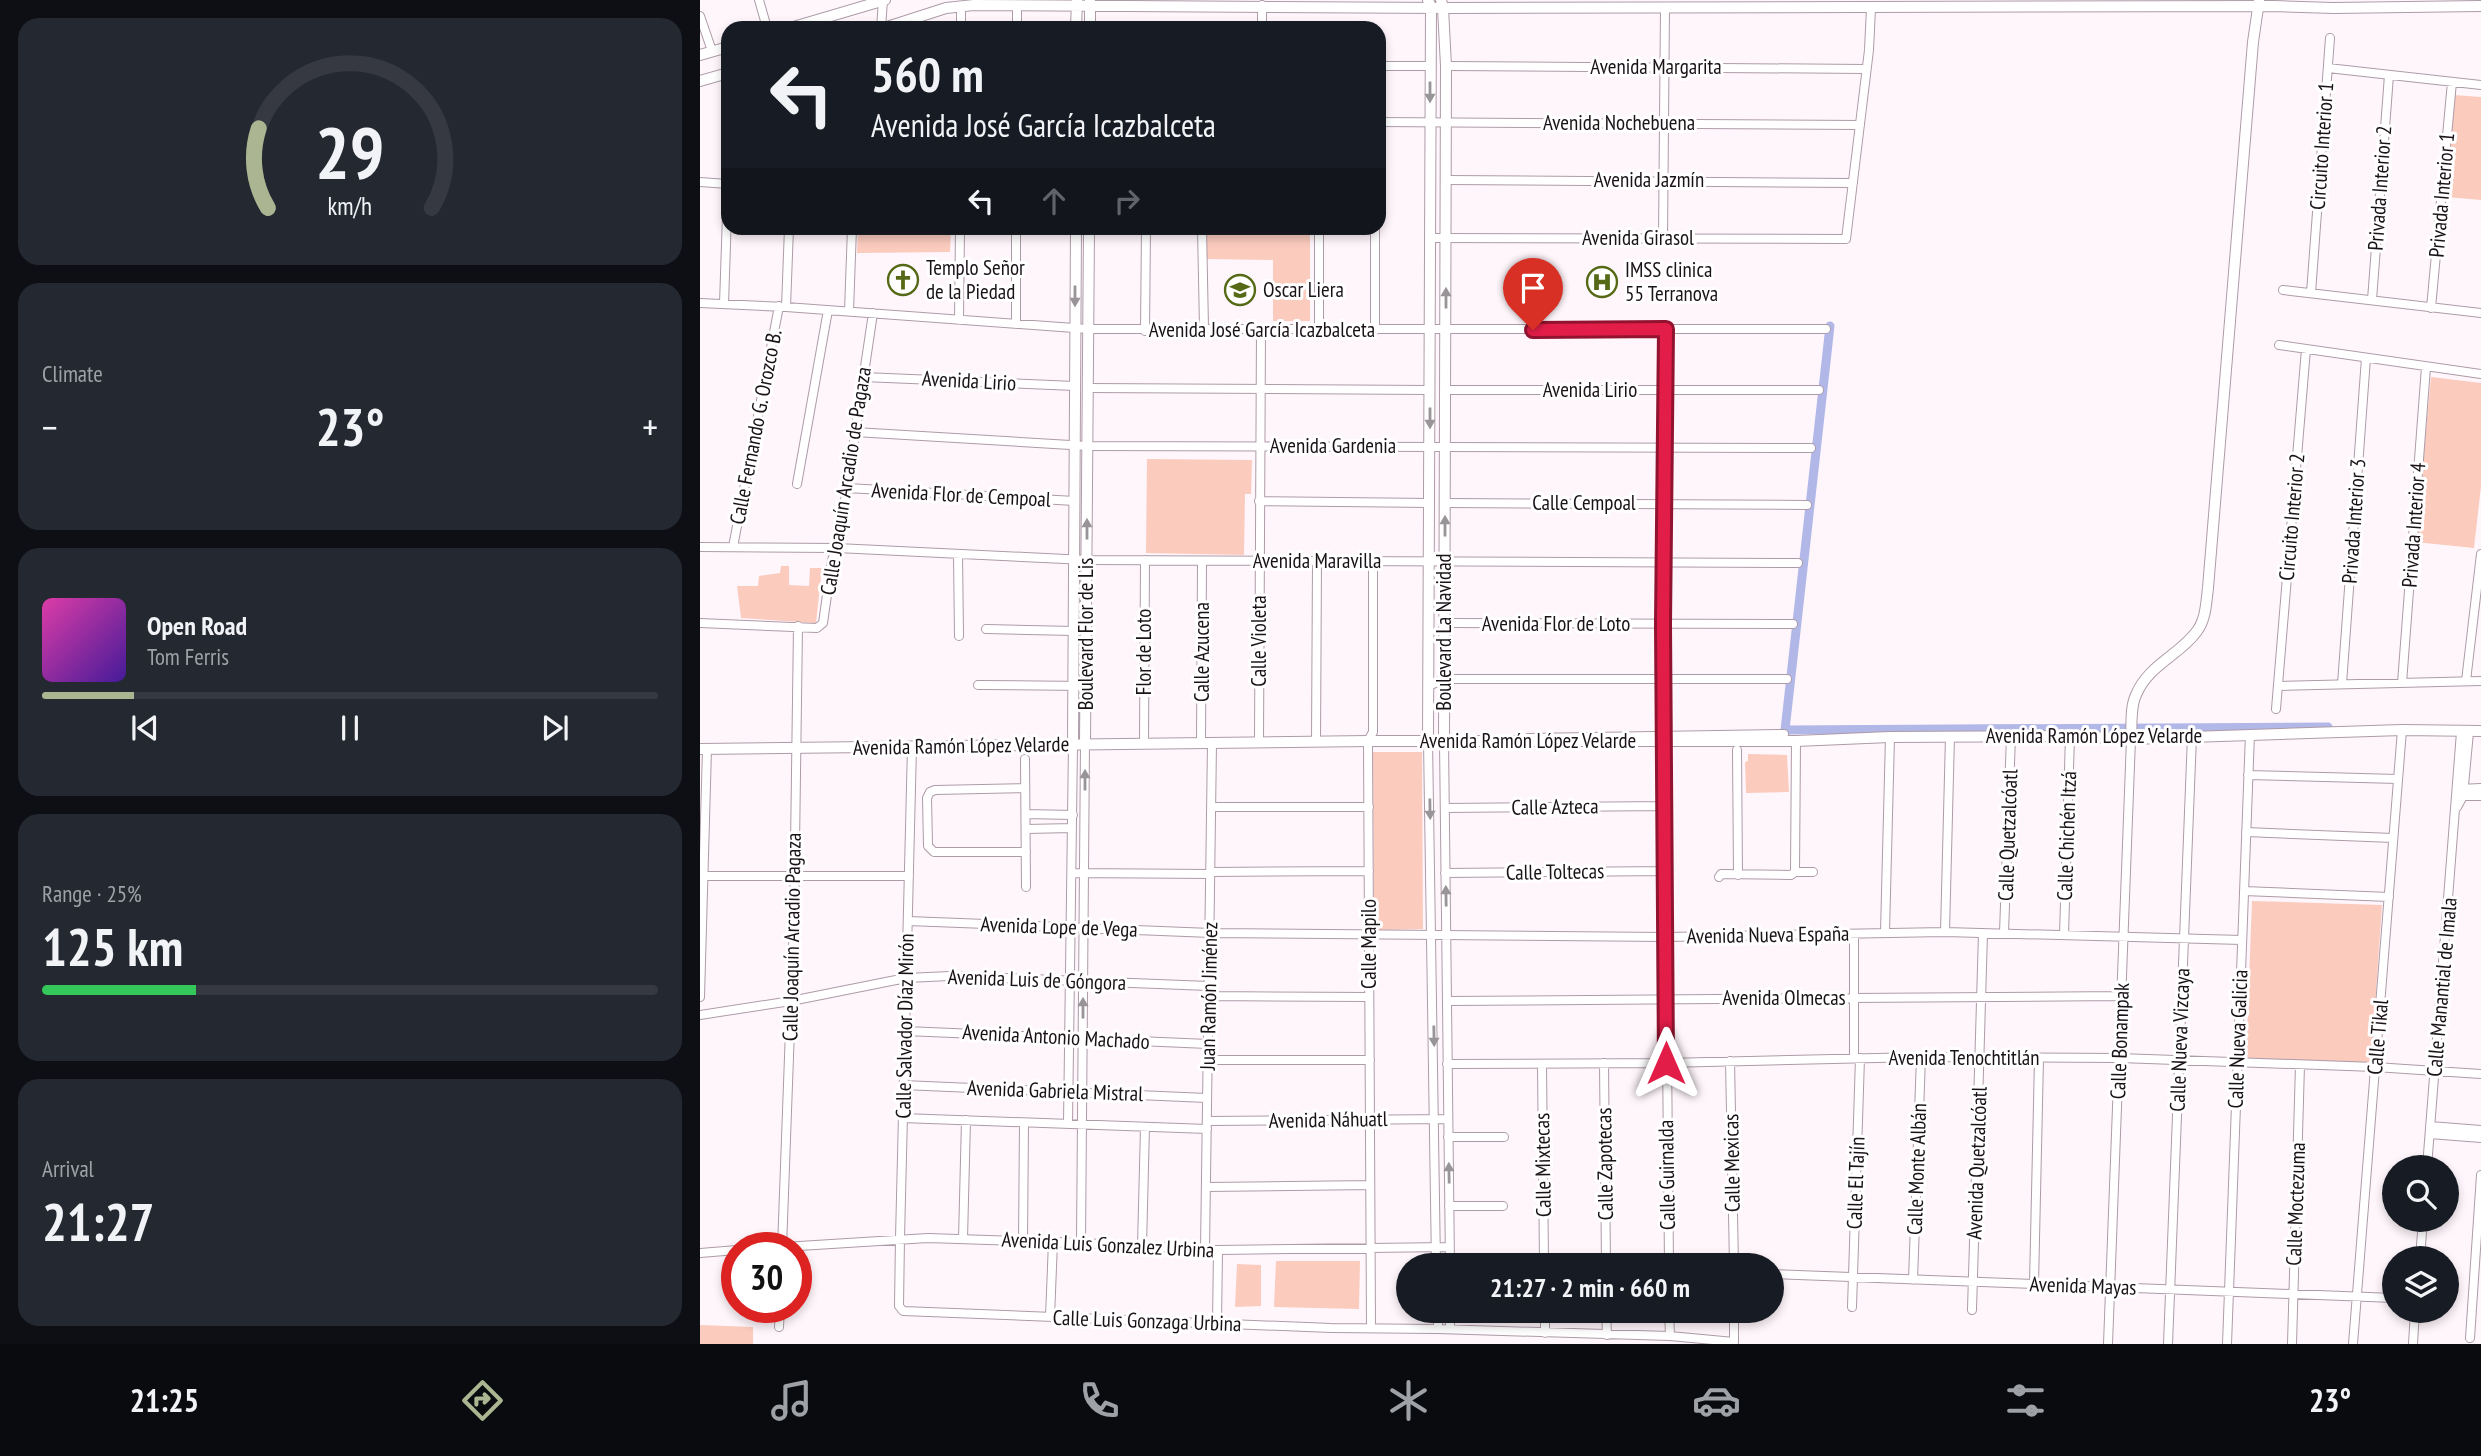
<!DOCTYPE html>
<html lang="en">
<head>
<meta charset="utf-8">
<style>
  :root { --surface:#171b24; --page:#242831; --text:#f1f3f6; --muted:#9ea1a6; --line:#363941; --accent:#abb591 }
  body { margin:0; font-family:"PT Sans Narrow",sans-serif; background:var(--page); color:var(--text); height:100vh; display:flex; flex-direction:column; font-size:26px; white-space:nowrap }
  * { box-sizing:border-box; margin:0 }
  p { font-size:23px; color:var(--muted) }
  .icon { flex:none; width:38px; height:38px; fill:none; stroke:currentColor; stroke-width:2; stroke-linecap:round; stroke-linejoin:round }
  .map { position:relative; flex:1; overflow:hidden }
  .side { display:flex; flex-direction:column; gap:18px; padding:18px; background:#0d0f14; width:700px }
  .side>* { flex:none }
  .guide { position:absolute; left:21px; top:21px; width:665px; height:214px; border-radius:21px; box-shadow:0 4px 10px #0003; background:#171b24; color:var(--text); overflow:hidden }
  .fabs { position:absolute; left:1682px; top:1155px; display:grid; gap:14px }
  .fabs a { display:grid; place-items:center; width:77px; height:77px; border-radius:50%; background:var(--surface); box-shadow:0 4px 10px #0003; font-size:35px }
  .speed { position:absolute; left:21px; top:1232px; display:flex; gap:14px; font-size:35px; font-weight:700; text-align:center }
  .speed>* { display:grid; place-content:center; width:91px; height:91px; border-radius:50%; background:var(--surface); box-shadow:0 4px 10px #0003; line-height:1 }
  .speed .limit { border:10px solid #d22; background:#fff; color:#111 }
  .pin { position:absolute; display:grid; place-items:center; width:60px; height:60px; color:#fff; margin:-72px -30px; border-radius:50% 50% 50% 0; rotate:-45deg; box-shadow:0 0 7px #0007 }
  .pin .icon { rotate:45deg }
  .me { position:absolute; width:77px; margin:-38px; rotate:0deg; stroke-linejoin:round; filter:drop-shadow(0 0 5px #0008) }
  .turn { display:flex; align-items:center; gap:24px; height:147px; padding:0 35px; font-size:32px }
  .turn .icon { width:91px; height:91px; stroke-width:2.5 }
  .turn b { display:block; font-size:49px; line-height:60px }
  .lanes { display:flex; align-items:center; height:66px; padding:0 35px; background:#0003; justify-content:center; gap:35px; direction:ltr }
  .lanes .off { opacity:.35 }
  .big { font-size:52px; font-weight:700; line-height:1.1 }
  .side .card { flex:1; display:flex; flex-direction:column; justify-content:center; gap:10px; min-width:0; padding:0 24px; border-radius:21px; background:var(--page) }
  .side .dial { align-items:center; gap:0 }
  .dial svg { height:182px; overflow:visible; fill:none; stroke:var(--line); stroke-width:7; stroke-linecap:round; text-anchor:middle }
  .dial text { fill:var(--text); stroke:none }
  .song { display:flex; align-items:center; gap:21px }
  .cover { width:84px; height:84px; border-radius:10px; background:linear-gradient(135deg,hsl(320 70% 55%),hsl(260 70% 35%)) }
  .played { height:7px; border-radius:4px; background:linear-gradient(90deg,var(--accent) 15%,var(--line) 15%) }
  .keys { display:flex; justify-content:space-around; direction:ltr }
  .heat { display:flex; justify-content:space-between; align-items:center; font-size:38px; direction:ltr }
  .charge { height:10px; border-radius:5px; background:linear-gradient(90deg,#34c759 25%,var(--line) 0) }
  .trip { position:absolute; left:696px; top:1253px; width:388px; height:70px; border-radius:35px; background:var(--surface); box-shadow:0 4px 10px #0003; font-weight:700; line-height:70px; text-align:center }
  .menu { display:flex; height:112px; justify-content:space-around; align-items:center; background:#090b0e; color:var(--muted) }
  .menu .icon { width:49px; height:49px }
  .menu .selected { color:var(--accent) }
  .menu b { font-size:32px; color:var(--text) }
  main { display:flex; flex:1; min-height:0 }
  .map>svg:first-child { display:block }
  .green { fill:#fbcbbe }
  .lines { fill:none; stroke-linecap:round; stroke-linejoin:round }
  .canal { stroke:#b1b7e7; stroke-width:9 }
  .minor-casing { stroke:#ae9ba8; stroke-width:10 }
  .tertiary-casing { stroke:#ae9ba8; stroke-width:12 }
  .minor { stroke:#fff; stroke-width:8 }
  .tertiary { stroke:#fff; stroke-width:10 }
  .oneway { fill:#989497 }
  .route-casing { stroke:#92132f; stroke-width:18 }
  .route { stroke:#e11d48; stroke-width:12 }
  .labels { text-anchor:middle; stroke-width:6; stroke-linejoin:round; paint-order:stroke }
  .street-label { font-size:21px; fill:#191217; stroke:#fff }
  .poi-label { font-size:21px; fill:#191217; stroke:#fff; text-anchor:start }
</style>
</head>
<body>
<main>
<section class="side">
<div class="card dial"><svg viewBox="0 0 100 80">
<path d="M14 69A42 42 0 1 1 86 69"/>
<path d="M14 69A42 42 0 0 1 10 34" stroke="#abb591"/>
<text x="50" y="56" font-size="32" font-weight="700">29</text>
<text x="50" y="72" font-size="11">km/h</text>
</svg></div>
<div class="card"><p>Climate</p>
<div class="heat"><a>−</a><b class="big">23°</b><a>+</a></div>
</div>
<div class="card">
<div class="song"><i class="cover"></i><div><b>Open Road</b><p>Tom Ferris</p></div></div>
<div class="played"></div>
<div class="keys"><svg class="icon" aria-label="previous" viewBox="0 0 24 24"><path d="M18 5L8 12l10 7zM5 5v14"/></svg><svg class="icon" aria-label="pause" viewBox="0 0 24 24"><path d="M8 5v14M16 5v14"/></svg><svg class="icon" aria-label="next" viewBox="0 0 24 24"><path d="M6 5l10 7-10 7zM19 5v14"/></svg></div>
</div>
<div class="card"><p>Range · 25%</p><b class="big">125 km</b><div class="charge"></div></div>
<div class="card"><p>Arrival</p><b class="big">21:27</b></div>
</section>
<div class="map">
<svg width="1781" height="1344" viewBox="0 0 1781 1344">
  <rect width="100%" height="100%" fill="#fff6fc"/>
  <path class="green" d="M1754,95L1781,97V200L1747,197Z
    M158,228H251L250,252L157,253Z
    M507,228H610V321H573V260L507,259Z
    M1731,377L1781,383V486L1774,548L1715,542Z
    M447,459L552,460L551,494H545L544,555L446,553Z
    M81,566H89V585L109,586L110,568H122L116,623L41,618L37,586H58L59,576L80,573Z
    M673,752H722L723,929L674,930Z
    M1048,754L1087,755L1089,792L1046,793L1045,762L1048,761Z
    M1552,901L1682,905L1671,1065L1546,1060Z
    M576,1261H660L659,1309L574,1307Z
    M537,1264L561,1265V1306L535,1307Z
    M0,1325L53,1327V1344H0Z"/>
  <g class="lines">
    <path class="canal" d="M1130,326L1085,730L1628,727"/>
    <g class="minor-casing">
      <path id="minor" d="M59,0L67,28
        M0,16L12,51
        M181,28L183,0
        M261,28V6
        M317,28V5
        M562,28V5
        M679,66H730
        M746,66L1166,69
        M1628,68L1781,85
        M679,122L1160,125
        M746,180L1153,183
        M0,182L28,184
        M502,228L504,328
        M730,238L1146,239L1169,50L1171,8
        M963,238L965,7
        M1583,290L1781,313
        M1611,293L1630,38
        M1672,300L1689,75
        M0,303L86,307L388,329H1126
        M24,304L28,185
        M86,307L89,228
        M1731,308L1752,82
        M149,311L152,228
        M259,320L260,228
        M316,324V228
        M619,329V228
        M966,329L963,624L969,1265
        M675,330V228
        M445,331L446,228
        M1579,345L1781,374
        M163,377L375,386
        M388,388L730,390
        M745,390H1119
        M155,432L387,446L1111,448
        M97,484L128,310
        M147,488L375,501
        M559,501L730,503
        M745,503L1107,505
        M0,547L137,548L386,560L1098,563
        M33,547L79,306
        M258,554L259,636
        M0,623L117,628L123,623L132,560L137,548L147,488L173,313
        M744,623L1093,624
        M286,629L374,631
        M1766,681L1781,554
        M1702,683L1726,367
        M1642,684L1666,358
        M278,685L385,686
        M729,686L744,679H1087
        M1578,686L1781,681
        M1576,709L1606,349
        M828,738L1084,734
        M728,741L736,1265
        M744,741L750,1265
        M559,742L561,329
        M616,742L617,561
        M501,743L502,561
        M444,744L445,560
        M212,746L200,1238L199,1306L203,1311L631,1328L738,1329L970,1336L1034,1342V1311
        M1037,750L1038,875
        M325,759L326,887
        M1548,775L1698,779
        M325,788L235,790L230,792L227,798L228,846L234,852H326
        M1759,789L1781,788
        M1759,796H1781
        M511,807H669
        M1757,807L1763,796L1769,732
        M745,808L965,806
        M326,814L373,815
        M326,829L372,828
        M1546,832L1693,838
        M510,872L669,871
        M1095,872H1113
        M372,873L510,874
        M745,873L965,871
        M0,876H209
        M1019,877L1021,874L1091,875L1095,872L1096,741
        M1544,891L1689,897
        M208,921L511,933L965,937L1245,932L1542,940
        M1185,932L1190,737
        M1245,932L1250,736
        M1304,933L1311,736
        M1154,934V1058
        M1364,935L1370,736
        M509,996L669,997
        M0,997L7,749
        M747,1001L1421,996
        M0,1015L91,1001L206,978L250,976L509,986
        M205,1031L508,1044
        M508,1060H670
        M1030,1061L1034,1265
        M904,1063L906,1265
        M747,1064L966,1063L1221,1057L1419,1058L1675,1067L1781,1074
        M842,1064L844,1265
        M203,1085L507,1098
        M202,1118L507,1129
        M507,1121L748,1119
        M368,1124L373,744
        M1730,1126L1781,1130
        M1730,1134L1781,1138
        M748,1137H804
        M1727,1167L1761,732
        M506,1187L670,1185
        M749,1206H803
        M263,1239L266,1120
        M323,1241L324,1123
        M381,1243L385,744
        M442,1246L445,1127
        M67,1248L228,1238L381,1243L518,1250L749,1247
        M82,1248L94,920L98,626
        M505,1250L512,743
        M0,1253L37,1250
        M1720,1258L1723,1220
        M1073,1274L1694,1298
        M1213,1280L1221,1057
        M1334,1284L1339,1059
        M1152,1307L1160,1058
        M1272,1310L1283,933
        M738,1311V1329
        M750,1311V1329
        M845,1311V1333
        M906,1311L907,1335
        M969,1311L970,1336
        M350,1317L353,1242
        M517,1324L518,1250
        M79,1327L80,1307
        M671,1327L668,741L673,732V561
        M1770,1338L1781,1175
        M1408,1344L1431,739
        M1468,1344L1492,736
        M1527,1344L1550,734
        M1592,1344L1600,1065
        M1653,1344L1702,730
        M1713,1344L1715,1311"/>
    </g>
    <g class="tertiary-casing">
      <path id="tertiary" d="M728,0L731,7L728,741
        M741,0L743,8L746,66L744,741
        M90,28L185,0
        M184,28L246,8L274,5L743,8L1574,6L1633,8L1781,6
        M376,28L377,1
        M390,28V1
        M0,55L28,47
        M0,81L28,73
        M1431,739C1432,725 1430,707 1436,695C1448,665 1480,655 1497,631C1506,619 1506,603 1508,588L1553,42L1559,1
        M373,744L376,228
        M385,744L389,228
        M0,749L668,741H1096L1190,737L1370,736L1431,739L1702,730L1781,731"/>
    </g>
    <use href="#minor" class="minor"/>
    <use href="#tertiary" class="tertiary"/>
  </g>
  <defs><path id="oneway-solid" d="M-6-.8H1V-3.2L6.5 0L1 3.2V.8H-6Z" transform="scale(1.75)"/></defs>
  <g class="oneway">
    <use href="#oneway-solid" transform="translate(730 92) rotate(90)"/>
    <use href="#oneway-solid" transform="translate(375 296) rotate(90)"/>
    <use href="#oneway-solid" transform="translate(746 298) rotate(-90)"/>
    <use href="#oneway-solid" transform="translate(730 418) rotate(90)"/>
    <use href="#oneway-solid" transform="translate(745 526) rotate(-90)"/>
    <use href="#oneway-solid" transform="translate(387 529) rotate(-90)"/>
    <use href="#oneway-solid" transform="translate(385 780) rotate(-90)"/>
    <use href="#oneway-solid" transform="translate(730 809) rotate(89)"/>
    <use href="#oneway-solid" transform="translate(746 896) rotate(-91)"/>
    <use href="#oneway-solid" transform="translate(383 1008) rotate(-90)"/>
    <use href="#oneway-solid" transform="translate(734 1036) rotate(89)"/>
    <use href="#oneway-solid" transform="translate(749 1173) rotate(-91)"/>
  </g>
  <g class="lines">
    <g class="route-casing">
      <path id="route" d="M833,330L966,329L963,624L966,1063"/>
    </g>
    <use href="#route" class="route"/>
  </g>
  <defs>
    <g id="church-ring" transform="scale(1.575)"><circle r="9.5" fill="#fff" stroke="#556916" stroke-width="1.5"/><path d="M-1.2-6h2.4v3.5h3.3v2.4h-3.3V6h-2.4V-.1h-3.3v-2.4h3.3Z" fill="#556916"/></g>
    <g id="hospital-ring" transform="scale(1.575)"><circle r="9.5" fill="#fff" stroke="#556916" stroke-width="1.5"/><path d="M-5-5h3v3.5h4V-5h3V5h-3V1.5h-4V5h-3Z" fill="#556916"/></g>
    <g id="school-ring" transform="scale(1.575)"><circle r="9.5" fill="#fff" stroke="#556916" stroke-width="1.5"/><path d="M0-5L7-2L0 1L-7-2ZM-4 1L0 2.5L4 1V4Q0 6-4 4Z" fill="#556916"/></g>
  </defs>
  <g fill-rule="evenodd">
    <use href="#church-ring" x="203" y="280"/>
    <use href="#hospital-ring" x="902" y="282"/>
    <use href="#school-ring" x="540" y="290"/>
  </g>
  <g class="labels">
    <g class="street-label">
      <text x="956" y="74">Avenida Margarita</text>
      <text x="919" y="130">Avenida Nochebuena</text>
      <text transform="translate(1622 146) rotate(-86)" y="7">Circuito Interior 1</text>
      <text x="949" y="187">Avenida Jazmín</text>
      <text transform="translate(1680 188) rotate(-86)" y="7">Privada Interior 2</text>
      <text transform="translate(1742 195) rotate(-85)" y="7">Privada Interior 1</text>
      <text x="938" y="245">Avenida Girasol</text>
      <text x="562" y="337">Avenida José García Icazbalceta</text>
      <text transform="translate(269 381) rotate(3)" y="7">Avenida Lirio</text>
      <text x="890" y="397">Avenida Lirio</text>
      <text transform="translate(56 427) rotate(-79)" y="7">Calle Fernando G. Orozco B.</text>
      <text x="633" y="453">Avenida Gardenia</text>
      <text transform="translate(146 481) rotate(-81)" y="7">Calle Joaquín Arcadio de Pagaza</text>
      <text transform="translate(261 495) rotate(3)" y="7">Avenida Flor de Cempoal</text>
      <text x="884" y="510">Calle Cempoal</text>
      <text transform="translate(1592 517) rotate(-85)" y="7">Circuito Interior 2</text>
      <text transform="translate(1654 521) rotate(-86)" y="7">Privada Interior 3</text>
      <text transform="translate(1714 525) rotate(-86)" y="7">Privada Interior 4</text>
      <text x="617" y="568">Avenida Maravilla</text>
      <text x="856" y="631">Avenida Flor de Loto</text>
      <text transform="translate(744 632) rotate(-90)" y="7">Boulevard La Navidad</text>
      <text transform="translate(386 634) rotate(-90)" y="7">Boulevard Flor de Lis</text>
      <text transform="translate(559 641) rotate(-90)" y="7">Calle Violeta</text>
      <text transform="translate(444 652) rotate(-90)" y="7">Flor de Loto</text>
      <text transform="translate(502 652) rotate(-90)" y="7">Calle Azucena</text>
      <text x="1394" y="743">Avenida Ramón López Velarde</text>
      <text x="828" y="748">Avenida Ramón López Velarde</text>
      <text transform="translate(261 746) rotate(-1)" y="7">Avenida Ramón López Velarde</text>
      <text transform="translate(855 807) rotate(-1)" y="7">Calle Azteca</text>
      <text transform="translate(1308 835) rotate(-88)" y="7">Calle Quetzalcóatl</text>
      <text transform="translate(1367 836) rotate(-88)" y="7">Calle Chichén Itzá</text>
      <text transform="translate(855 872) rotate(-1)" y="7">Calle Toltecas</text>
      <text transform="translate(359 927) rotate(2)" y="7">Avenida Lope de Vega</text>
      <text transform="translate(1068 935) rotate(-1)" y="7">Avenida Nueva España</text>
      <text transform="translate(92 937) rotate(-89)" y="7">Calle Joaquín Arcadio Pagaza</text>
      <text transform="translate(669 944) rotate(-90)" y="7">Calle Mapilo</text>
      <text transform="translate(337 980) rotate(2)" y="7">Avenida Luis de Góngora</text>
      <text transform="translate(1742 987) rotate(-85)" y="7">Calle Manantial de Imala</text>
      <text transform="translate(509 996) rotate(-89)" y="7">Juan Ramón Jiménez</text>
      <text x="1084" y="1005">Avenida Olmecas</text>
      <text transform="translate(205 1026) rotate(-89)" y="7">Calle Salvador Díaz Mirón</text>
      <text transform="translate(356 1037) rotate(3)" y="7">Avenida Antonio Machado</text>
      <text transform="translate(1678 1037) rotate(-85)" y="7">Calle Tikal</text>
      <text transform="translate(1538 1039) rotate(-88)" y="7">Calle Nueva Galicia</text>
      <text transform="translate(1480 1040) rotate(-88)" y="7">Calle Nueva Vizcaya</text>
      <text transform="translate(1420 1041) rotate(-88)" y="7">Calle Bonampak</text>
      <text x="1264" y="1065">Avenida Tenochtitlán</text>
      <text transform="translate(355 1091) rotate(2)" y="7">Avenida Gabriela Mistral</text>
      <text transform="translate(628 1120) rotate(-1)" y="7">Avenida Náhuatl</text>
      <text transform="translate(1032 1163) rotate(-91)" y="7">Calle Mexicas</text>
      <text transform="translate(1277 1163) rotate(-88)" y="7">Avenida Quetzalcóatl</text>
      <text transform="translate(905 1164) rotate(-91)" y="7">Calle Zapotecas</text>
      <text transform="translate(843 1165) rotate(-91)" y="7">Calle Mixtecas</text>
      <text transform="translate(1217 1169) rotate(-88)" y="7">Calle Monte Albán</text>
      <text transform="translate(967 1175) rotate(-91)" y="7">Calle Guirnalda</text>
      <text transform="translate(1156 1183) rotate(-88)" y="7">Calle El Tajín</text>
      <text transform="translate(1596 1204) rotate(-88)" y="7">Calle Moctezuma</text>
      <text transform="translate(408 1245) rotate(3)" y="7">Avenida Luis Gonzalez Urbina</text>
      <text transform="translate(1383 1286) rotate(2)" y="7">Avenida Mayas</text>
      <text transform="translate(447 1321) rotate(2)" y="7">Calle Luis Gonzaga Urbina</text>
    </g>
    <g class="poi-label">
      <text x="226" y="275">Templo Señor<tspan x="226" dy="24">de la Piedad</tspan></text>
      <text x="925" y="277">IMSS clinica<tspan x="925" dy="24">55 Terranova</tspan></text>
      <text x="563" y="297">Oscar Liera</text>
    </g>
  </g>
</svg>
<div class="fabs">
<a><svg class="icon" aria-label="search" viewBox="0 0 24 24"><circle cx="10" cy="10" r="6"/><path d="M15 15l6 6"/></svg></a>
<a><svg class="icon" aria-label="layers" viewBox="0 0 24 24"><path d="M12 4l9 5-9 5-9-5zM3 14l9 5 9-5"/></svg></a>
</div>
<div class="speed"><div class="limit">30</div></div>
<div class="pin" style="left:833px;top:330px;background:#d93025"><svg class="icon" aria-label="arrive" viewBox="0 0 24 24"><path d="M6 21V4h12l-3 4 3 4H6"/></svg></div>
<svg class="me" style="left:966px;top:1063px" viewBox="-20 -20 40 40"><path d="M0-17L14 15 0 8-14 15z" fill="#e11d48" stroke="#fff" stroke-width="4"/></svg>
<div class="trip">21:27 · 2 min · 660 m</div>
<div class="guide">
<div class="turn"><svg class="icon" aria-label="left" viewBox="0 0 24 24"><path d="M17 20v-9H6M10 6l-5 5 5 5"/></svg><div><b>560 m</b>Avenida José García Icazbalceta</div></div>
<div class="lanes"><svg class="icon" aria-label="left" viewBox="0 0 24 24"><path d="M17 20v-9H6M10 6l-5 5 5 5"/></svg><svg class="icon off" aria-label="ahead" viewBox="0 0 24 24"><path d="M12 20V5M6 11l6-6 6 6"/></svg><svg class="icon off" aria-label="right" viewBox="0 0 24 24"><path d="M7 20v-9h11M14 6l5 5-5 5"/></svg></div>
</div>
</div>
</main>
<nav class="menu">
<b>21:25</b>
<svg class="icon selected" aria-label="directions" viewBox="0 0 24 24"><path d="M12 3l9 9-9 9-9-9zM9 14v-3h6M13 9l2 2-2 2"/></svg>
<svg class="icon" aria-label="music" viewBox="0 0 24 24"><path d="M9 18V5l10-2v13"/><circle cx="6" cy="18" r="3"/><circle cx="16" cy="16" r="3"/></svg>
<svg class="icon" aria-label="phone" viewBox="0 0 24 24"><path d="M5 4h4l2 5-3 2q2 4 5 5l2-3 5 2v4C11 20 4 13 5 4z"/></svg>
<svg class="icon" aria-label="climate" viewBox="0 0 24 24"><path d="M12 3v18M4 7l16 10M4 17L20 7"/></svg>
<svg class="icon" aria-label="car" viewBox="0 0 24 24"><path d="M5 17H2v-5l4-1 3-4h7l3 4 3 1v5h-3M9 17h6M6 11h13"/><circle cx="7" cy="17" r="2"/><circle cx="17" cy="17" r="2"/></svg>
<svg class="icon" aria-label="filters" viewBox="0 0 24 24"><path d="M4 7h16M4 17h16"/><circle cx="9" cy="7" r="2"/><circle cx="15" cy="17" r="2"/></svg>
<b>23°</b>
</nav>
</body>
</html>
